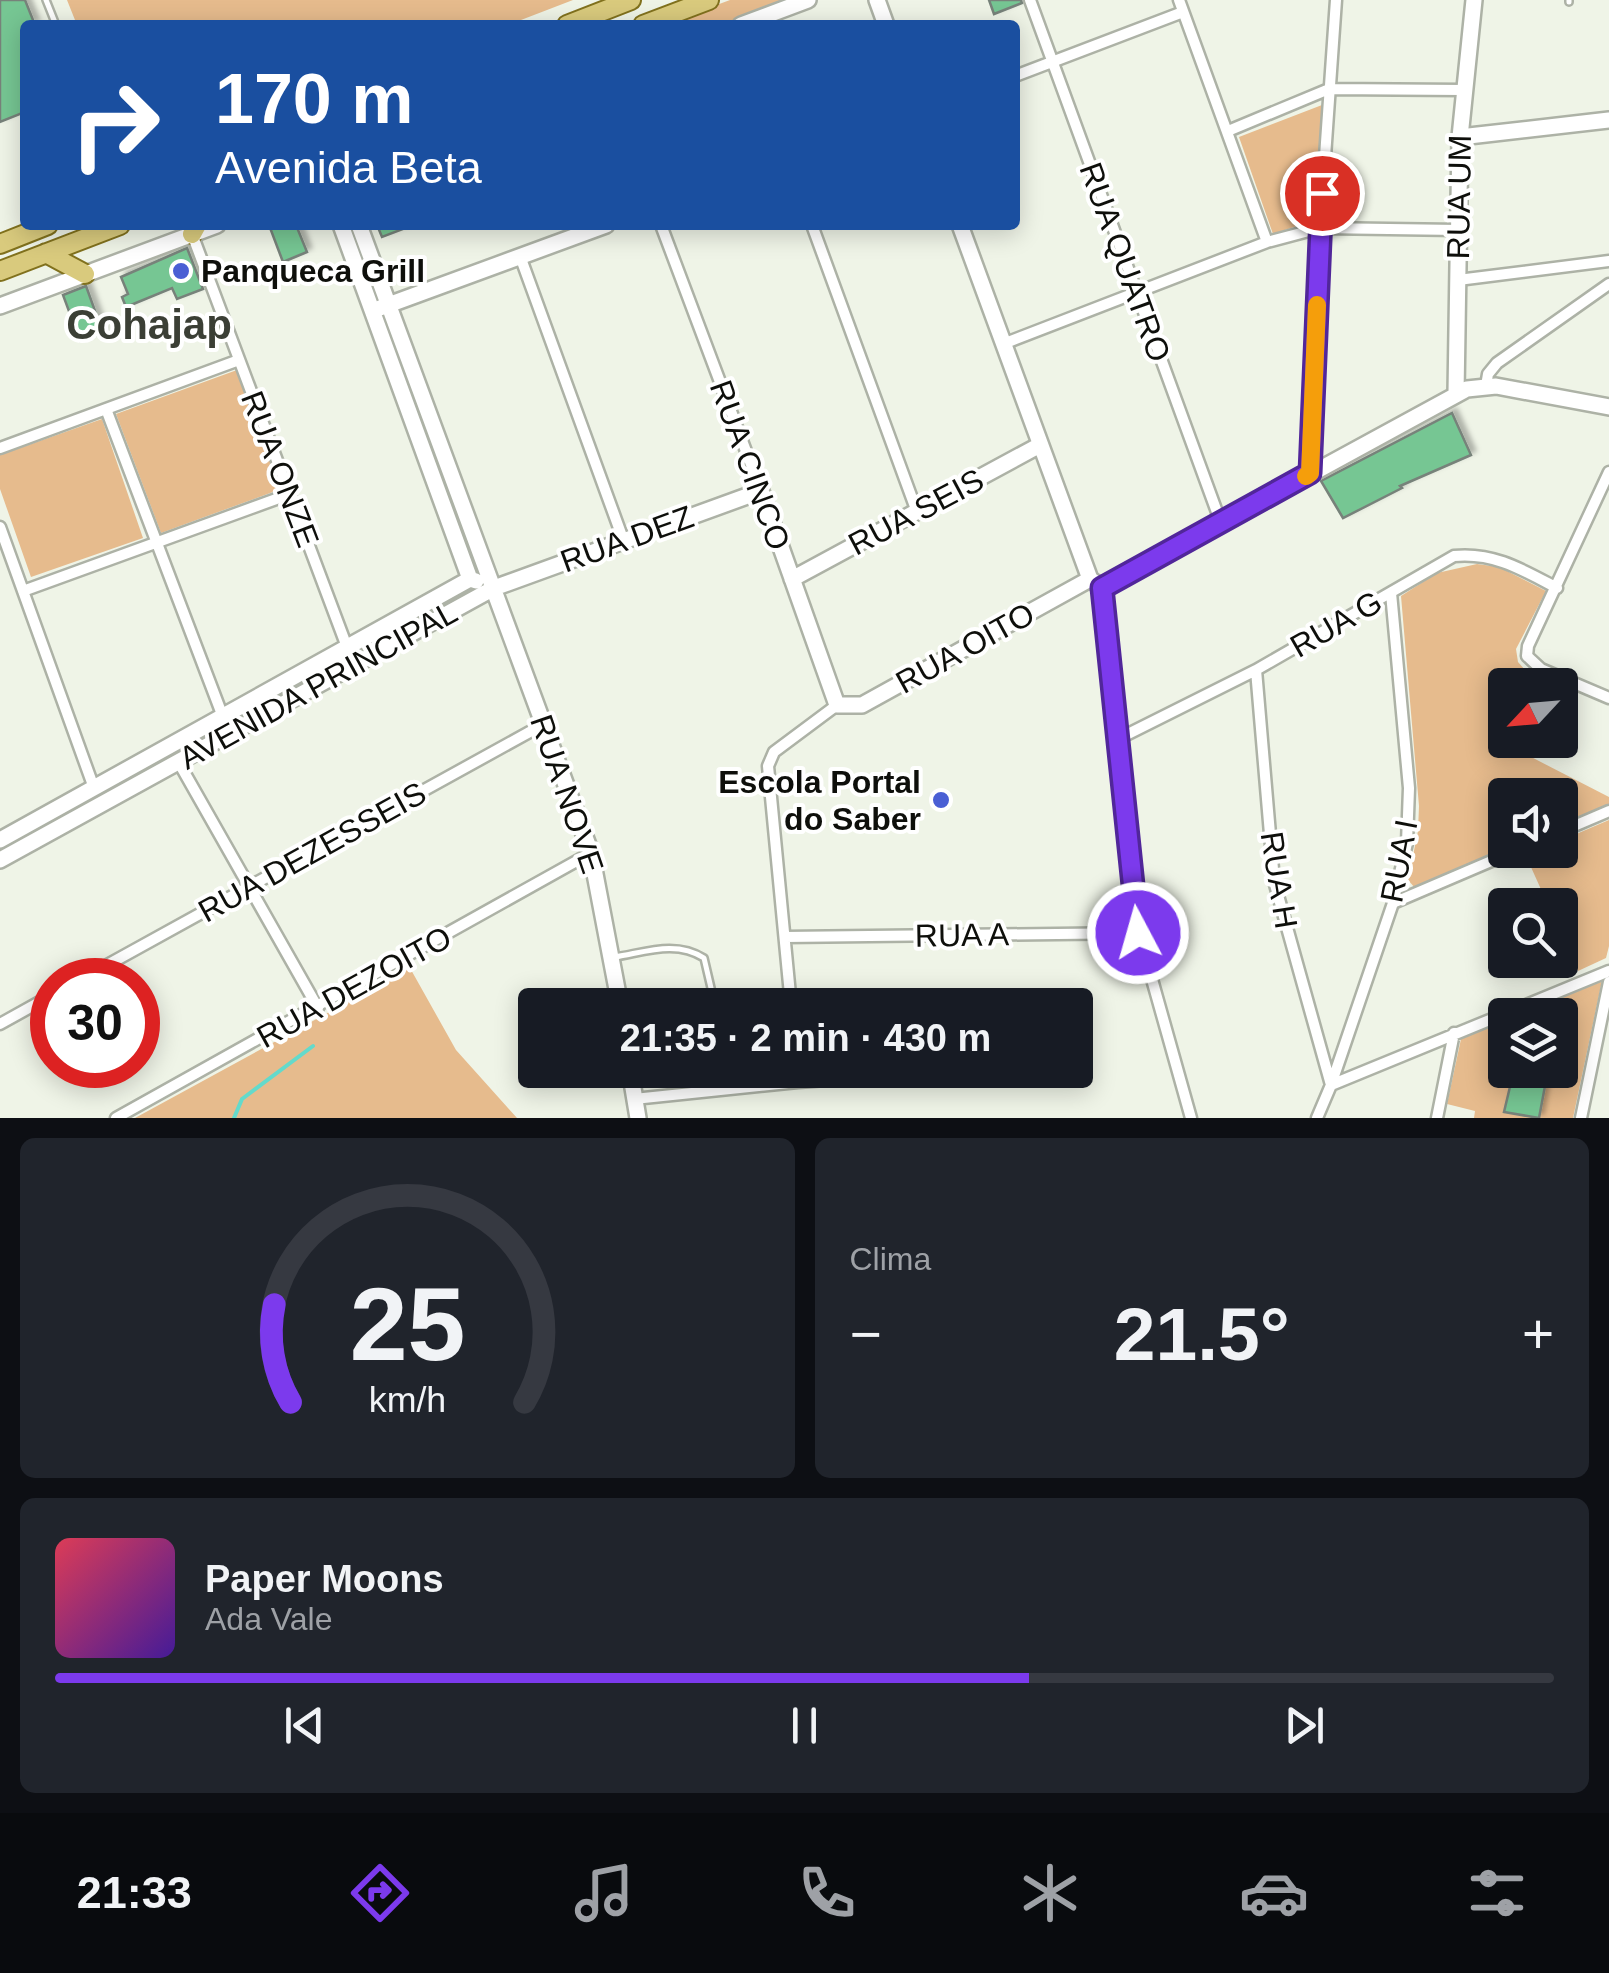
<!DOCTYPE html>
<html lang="pt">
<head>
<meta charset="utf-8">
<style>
  :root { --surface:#171b24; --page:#20242c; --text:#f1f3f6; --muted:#9ea1a6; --line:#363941; --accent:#7c3aed }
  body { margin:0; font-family:Arial,sans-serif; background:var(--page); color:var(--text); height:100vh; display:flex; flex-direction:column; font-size:38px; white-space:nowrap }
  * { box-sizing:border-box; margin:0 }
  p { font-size:32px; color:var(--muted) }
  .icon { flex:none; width:55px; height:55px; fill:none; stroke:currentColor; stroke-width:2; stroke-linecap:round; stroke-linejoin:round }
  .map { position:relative; height:1118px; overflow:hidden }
  .drawer { display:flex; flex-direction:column; gap:20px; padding:20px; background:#0d0f14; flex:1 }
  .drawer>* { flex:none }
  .guide { position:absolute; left:20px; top:20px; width:1000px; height:210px; border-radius:10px; box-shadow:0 5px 25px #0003; background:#1a4fa0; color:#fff; overflow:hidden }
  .needle { width:65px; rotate:244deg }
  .buttons { position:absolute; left:1488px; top:668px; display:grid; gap:20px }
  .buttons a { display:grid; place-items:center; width:90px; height:90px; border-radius:10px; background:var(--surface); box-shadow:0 5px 25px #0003; font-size:50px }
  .speed { position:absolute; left:30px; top:958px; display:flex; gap:20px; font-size:50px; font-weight:700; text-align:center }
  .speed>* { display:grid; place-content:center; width:130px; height:130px; border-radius:50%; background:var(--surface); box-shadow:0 5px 25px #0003; line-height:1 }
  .speed .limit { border:15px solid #d22; background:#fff; color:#111 }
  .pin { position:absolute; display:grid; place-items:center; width:85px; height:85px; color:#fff; margin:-42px; border:5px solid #fff; border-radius:50%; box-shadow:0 2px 10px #0007 }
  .me { position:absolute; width:110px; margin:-55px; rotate:354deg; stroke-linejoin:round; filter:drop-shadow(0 0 8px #0008) }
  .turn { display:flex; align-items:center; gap:35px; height:210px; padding:0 30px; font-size:45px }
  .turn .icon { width:130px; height:130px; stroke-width:2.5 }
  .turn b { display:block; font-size:70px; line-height:85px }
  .big { font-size:75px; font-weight:700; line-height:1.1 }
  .drawer .card { flex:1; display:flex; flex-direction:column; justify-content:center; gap:15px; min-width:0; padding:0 35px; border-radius:15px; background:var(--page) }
  .drawer .dial { align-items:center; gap:0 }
  .dial svg { height:260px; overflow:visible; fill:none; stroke:var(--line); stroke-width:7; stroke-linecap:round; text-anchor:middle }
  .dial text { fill:var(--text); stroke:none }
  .song { display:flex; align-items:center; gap:30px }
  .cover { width:120px; height:120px; border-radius:15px; background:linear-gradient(135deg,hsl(350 70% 55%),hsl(260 70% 35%)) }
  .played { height:10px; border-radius:5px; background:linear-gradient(90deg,var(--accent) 65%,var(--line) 65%) }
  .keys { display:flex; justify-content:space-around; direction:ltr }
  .heat { display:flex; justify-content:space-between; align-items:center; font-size:55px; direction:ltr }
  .drawer .tiles { flex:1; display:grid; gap:20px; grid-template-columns:1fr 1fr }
  .card:last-child { grid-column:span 2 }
  .trip { position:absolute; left:518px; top:988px; width:575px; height:100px; border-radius:10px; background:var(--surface); box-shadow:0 5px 25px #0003; font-weight:700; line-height:100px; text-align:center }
  .menu { display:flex; height:160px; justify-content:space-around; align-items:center; background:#090b0e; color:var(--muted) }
  .menu .icon { width:70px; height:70px }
  .menu .active { color:var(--accent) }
  .menu b { font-size:45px; color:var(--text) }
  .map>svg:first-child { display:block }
  .green { fill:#e6bb8d }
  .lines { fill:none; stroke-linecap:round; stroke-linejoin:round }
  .stream { stroke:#64dacb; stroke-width:4 }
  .building { fill:#76c693; stroke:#77827a; stroke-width:2.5; filter:url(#shadow) }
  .lane-casing { stroke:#adb2a6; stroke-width:10 }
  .street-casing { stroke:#adb2a6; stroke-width:15 }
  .secondary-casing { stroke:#adb2a6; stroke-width:20 }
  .primary-casing { stroke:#81711d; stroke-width:22 }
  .lane { stroke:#fff; stroke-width:5 }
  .street { stroke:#fff; stroke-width:10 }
  .secondary { stroke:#fff; stroke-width:15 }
  .primary { stroke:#d9ca7d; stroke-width:18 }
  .route-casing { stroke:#51269a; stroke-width:25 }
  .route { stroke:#7c3aed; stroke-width:18 }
  .slow { stroke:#f59e0b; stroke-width:18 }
  .poi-dot { fill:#4a5fd4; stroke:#fff; stroke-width:4 }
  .labels { text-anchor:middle; stroke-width:8; stroke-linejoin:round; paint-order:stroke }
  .street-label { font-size:32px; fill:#0e0f0b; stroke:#fff }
  .poi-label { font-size:32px; font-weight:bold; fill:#0e0f0b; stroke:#fff; text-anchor:start }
  .district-label { font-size:42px; font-weight:bold; fill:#3b3f35; stroke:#fff }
</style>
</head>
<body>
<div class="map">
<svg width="1609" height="1118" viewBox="0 0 1609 1118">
  <defs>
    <filter id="shadow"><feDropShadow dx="4.5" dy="-4.5" stdDeviation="2.5" flood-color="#0004"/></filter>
  </defs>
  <rect width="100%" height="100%" fill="#eff4e7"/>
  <path class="green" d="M67,0H573L508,25H77Z
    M730,0H790L723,25H663Z
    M1322,105L1315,220L1273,234L1239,137Z
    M237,370L281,489L161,533L116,414Z
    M102,419L143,538L31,577L0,489V455Z
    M1477,564L1499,567L1546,591L1516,649L1518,662L1526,671L1521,685H1505V722L1498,740L1609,797V806L1560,827V795H1505V850L1415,888L1408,880L1418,831L1419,806L1401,596L1437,573Z
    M1609,820V946L1606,958L1578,971L1560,931V905H1548L1526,856L1540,850H1560V841Z
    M410,968L456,1050L517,1118H135Z
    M1602,981L1573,1118H1474L1475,1111L1447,1104L1461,1039L1505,1021V1070H1560V1015H1519Z"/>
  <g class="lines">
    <path class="stream" d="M234,1118L242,1099L313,1046"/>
  </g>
  <path class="building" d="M0,0H25L35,25H25V112L0,122Z
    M989,0H1021L1022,3L994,14Z
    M269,225H296L307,252L283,262Z
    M377,225H411V226L382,237Z
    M187,248L203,289L177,299L172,288L126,307L122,297L128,294L121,277Z
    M86,286L103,333L80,341L63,295Z
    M1452,413L1471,455L1400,486L1402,488L1343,518L1321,481Z
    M1514,1070H1548L1539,1118L1504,1112Z"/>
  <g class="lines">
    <g class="lane-casing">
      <path id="lane" d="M46,0L56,25
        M1569,2V0
        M615,957C646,952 676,940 704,958L715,1005"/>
    </g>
    <g class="street-casing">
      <path id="street" d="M1030,0L1221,523
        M1179,0L1267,242
        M1015,76L1183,12
        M1228,131L1329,89L1463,90
        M661,225L761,491
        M812,225L917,512
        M192,234L347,647
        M520,256L623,539
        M1458,280L1609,261
        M1003,344L1267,242L1320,228L1458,230
        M1486,386L1488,374L1497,363L1609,284
        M106,409L223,717
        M0,448L239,360
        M1609,472L1528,646L1527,656L1541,669L1609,698
        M1310,473L1320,228L1336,0
        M0,527L94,788
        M1102,588L1139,933L1191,1118
        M23,591L290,494
        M1256,670L1274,881L1331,1085L1609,971
        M1118,739L1256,670L1454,556C1494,552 1523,570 1557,588
        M179,763L318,1008
        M1560,832L1609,811
        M1393,903L1517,850
        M785,937L1139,933
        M80,980L544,724
        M791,1005L768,766L774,752L837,705
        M0,1024L52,995
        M634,1099L798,1082L885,1076
        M116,1118L591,853
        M1317,1118L1331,1085L1393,903L1407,843L1409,788L1391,593
        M1437,1118L1454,1033
        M1581,1118L1609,982"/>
    </g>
    <g class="secondary-casing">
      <path id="secondary" d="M877,0L886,25
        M741,25L808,0
        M1460,137L1609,120
        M341,225L470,579L476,581
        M359,225L591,853L620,1005
        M960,225L1090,579
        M0,306L217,225
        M380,308L606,225
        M1456,394L1460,137L1474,0
        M792,579L1040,445
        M1090,579L1102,588L1467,389L1496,386L1609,407
        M0,840L470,579
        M0,860L494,588L761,491L837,705H862L1090,579
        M630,1070L638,1118"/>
    </g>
    <g class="primary-casing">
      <path id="primary" d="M567,25L631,0
        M643,25L709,0
        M192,234L197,225
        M0,244L48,225
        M46,253L85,274
        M0,271L120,225"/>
    </g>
    <use href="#lane" class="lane"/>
    <use href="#street" class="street"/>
    <use href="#secondary" class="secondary"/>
    <use href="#primary" class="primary"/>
  </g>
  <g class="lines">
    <g class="route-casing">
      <path id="route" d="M1138,933L1102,588L1310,473L1322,193"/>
    </g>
    <use href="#route" class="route"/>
    <path class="slow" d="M1306,476L1310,473L1317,305"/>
  </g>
  <g class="poi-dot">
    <circle cx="181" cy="271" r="10"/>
    <circle cx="941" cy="800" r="10"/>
  </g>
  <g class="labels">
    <g class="street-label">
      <text transform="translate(1459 197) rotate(-89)" y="11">RUA UM</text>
      <text transform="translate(1125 262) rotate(70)" y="11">RUA QUATRO</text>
      <text transform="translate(750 465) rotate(70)" y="11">RUA CINCO</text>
      <text transform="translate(280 469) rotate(69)" y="11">RUA ONZE</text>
      <text transform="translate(916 512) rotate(-28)" y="11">RUA SEIS</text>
      <text transform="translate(627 539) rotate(-20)" y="11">RUA DEZ</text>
      <text transform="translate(1336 624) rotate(-30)" y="11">RUA G</text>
      <text transform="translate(965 648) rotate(-29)" y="11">RUA OITO</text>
      <text transform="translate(318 685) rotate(-29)" y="11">AVENIDA PRINCIPAL</text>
      <text transform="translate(567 794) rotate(71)" y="11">RUA NOVE</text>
      <text transform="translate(312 852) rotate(-29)" y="11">RUA DEZESSEIS</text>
      <text transform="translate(1399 861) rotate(-79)" y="11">RUA I</text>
      <text transform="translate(1279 880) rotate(81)" y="11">RUA H</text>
      <text transform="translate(962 935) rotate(-1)" y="11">RUA A</text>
      <text transform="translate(354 987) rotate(-29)" y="11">RUA DEZOITO</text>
    </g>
    <g class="poi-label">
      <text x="201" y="282">Panqueca Grill</text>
      <text x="921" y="793" text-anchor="end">Escola Portal<tspan x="921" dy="37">do Saber</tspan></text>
    </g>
    <g class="district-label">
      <text x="149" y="339">Cohajap</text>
    </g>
  </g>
</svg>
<div class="buttons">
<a><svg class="needle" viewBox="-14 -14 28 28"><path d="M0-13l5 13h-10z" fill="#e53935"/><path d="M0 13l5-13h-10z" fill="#9ea1a6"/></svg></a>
<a><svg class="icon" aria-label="sound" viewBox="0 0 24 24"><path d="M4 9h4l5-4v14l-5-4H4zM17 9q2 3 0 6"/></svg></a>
<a><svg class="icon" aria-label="search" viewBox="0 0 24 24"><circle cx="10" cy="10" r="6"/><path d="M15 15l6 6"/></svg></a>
<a><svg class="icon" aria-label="layers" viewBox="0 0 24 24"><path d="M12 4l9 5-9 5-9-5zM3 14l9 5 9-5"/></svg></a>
</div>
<div class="speed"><div class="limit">30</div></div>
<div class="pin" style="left:1322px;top:193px;background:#d93025"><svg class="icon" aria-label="arrive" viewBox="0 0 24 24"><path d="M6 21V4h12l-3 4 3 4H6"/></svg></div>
<svg class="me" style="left:1138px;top:933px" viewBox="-20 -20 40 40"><circle r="17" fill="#7c3aed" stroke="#fff" stroke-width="3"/><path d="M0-11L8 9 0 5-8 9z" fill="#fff"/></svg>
<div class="trip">21:35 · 2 min · 430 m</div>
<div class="guide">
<div class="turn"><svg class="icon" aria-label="right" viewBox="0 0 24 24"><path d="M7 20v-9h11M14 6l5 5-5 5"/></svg><div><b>170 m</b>Avenida Beta</div></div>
</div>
</div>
<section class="drawer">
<div class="tiles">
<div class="card dial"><svg viewBox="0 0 100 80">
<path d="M14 69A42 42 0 1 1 86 69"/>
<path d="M14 69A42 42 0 0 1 9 39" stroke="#7c3aed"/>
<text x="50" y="56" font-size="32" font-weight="700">25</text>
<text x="50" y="72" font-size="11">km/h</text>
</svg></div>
<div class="card"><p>Clima</p>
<div class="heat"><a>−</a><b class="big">21.5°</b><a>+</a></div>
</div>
<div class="card">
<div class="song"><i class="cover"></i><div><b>Paper Moons</b><p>Ada Vale</p></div></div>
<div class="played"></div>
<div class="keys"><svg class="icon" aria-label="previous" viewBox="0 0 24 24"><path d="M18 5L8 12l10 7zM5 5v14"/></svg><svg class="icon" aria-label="pause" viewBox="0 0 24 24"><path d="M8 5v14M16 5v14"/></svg><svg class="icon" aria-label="next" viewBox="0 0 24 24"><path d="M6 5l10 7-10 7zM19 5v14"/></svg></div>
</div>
</div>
</section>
<nav class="menu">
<b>21:33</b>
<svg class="icon active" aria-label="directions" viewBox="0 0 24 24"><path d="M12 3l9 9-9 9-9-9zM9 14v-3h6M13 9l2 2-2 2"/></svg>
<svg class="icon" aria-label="music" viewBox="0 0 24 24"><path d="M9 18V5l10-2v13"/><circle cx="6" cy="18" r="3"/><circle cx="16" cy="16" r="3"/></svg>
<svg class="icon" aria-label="phone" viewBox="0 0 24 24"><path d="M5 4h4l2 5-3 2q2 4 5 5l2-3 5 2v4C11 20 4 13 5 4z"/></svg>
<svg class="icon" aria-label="climate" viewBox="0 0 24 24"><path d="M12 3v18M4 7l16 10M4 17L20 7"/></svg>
<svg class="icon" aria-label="car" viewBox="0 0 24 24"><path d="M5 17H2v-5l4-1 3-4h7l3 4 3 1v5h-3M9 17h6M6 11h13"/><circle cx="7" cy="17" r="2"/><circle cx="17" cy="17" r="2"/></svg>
<svg class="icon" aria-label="filters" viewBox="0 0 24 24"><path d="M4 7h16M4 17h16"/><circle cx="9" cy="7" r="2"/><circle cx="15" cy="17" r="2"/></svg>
</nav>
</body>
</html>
